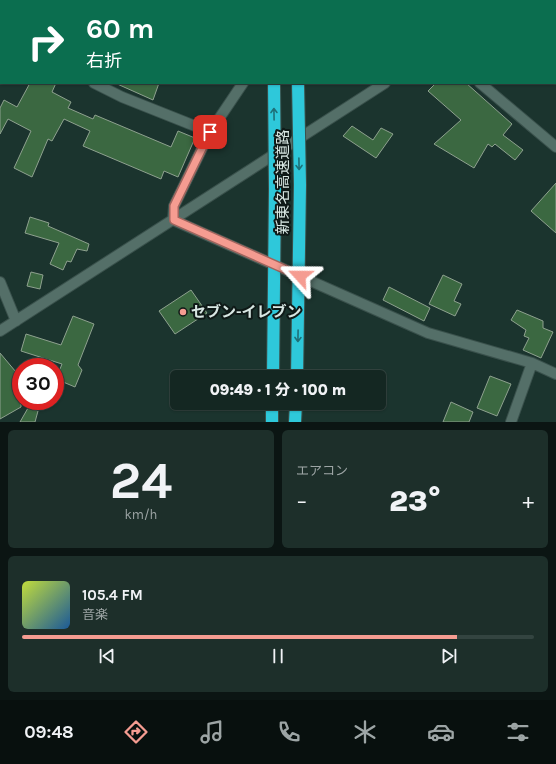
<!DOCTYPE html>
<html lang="ja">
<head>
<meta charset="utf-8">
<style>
  :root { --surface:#142722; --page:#1d2f2a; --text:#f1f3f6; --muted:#9da5a5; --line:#334440; --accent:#f59c91 }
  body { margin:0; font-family:Karla,"Noto Sans JP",sans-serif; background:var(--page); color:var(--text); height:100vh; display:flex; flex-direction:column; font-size:15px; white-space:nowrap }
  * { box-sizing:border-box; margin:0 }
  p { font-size:13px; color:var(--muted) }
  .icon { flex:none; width:22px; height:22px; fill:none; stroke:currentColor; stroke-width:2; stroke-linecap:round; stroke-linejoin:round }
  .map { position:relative; height:422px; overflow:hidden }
  .side { display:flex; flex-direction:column; gap:8px; padding:8px; background:#0b1513; flex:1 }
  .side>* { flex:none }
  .hud { position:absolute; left:0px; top:0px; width:556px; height:84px; box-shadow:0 1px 3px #0004,0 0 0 1px var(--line); background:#0b6e4f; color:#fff; overflow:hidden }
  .speed { position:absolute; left:12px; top:358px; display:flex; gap:8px; font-size:20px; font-weight:700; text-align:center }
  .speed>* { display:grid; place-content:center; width:52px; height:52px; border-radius:50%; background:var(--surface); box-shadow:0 1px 3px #0004,0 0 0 1px var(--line); line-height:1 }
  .speed .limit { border:6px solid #d22; background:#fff; color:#111 }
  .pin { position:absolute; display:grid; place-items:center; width:34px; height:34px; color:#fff; margin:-17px; border-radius:8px; box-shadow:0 2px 6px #0006 }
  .me { position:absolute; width:44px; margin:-22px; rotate:294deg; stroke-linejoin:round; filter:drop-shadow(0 0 3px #0008) }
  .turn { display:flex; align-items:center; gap:14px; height:84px; padding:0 20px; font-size:18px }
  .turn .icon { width:52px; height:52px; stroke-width:2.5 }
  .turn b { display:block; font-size:28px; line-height:34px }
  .big { font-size:30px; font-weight:800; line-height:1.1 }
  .side .tile { flex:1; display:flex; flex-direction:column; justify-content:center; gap:6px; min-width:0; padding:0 14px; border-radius:6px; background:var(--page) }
  .side .dial { align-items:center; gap:0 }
  .dial b { font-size:52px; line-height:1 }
  .song { display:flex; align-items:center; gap:12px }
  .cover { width:48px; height:48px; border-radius:6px; background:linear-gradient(135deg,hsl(70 70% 55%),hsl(210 70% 35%)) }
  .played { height:4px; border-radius:2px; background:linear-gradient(90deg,var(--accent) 85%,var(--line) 85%) }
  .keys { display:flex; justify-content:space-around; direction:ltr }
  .heat { display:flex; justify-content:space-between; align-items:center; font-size:22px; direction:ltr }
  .side .tiles { flex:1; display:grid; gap:8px; grid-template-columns:1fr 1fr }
  .tile:last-child { grid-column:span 2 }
  .trip { position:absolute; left:170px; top:370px; width:216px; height:40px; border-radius:6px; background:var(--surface); box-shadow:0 1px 3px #0004,0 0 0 1px var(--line); font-weight:800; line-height:40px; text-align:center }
  .dock { display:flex; height:64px; justify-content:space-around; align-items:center; background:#08100e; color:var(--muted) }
  .dock .icon { width:28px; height:28px }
  .dock .selected { color:var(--accent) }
  .dock b { font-size:18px; color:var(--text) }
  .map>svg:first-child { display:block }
  .building { fill:#3b6841; stroke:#8ea18f }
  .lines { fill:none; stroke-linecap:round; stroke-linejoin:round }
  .minor-casing { stroke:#3a514c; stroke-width:12 }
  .highway-casing { stroke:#3a514c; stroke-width:14 }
  .minor { stroke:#546f68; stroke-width:10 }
  .highway { stroke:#2ec8da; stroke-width:12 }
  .highway-bridge-casing { stroke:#3a514c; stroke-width:14; stroke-linecap:butt }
  .highway-bridge { stroke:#2ec8da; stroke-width:12 }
  .oneway { stroke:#1e7078 }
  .route-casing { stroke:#9f655e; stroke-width:10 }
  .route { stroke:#f59c91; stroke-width:7 }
  .poi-dot { fill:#f59c91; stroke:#0f1917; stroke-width:1.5 }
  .labels { text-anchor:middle; stroke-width:4; stroke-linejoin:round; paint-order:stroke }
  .street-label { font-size:15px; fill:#d8e7e3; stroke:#0f1917 }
  .poi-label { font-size:15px; font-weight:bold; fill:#d8e7e3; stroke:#0f1917; text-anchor:start }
</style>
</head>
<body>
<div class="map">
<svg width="556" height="422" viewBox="0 0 556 422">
  <rect width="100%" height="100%" fill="#1b342e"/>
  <path class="building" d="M30,83H56L52,92L71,102L68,108L93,119L95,115L171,147L178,131L195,138L178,177L164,171L161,179L83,146L90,131L64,119L52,141L48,139L32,177L14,168L31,131L8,119L0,134V108L4,100L17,107Z
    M115,83H159L153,100Z
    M436,83H466L512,124L503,135L523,150L515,160L495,144L492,147L488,144L474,168L434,144L461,120L428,91Z
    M352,126L373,140L381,128L393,134L376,158L343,136Z
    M556,183V233L531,211Z
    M30,217L49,223L48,226L89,244L87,251L77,249L71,262L67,261L63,270L50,264L59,243L25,233Z
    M31,272L43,275L40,289L27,286Z
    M443,275L462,284L454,301L461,304L455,316L429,304Z
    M389,287L430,308L424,321L383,300Z
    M191,290L207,313L175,334L159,311Z
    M517,310L543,321V328L553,332L541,358L523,350L529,338L524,336L526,330L511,320Z
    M73,316L94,324L78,365L82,370L75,387L56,379L62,364L21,351L26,334L61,345Z
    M0,353L21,378V407L0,419Z
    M490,376L511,384L497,416L477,408Z
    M451,402L473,412L469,422H443Z
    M28,408L38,411L35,422H20Z"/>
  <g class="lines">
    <g class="minor-casing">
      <path id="minor" d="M12,1V0
        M338,1V0
        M509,1L511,0
        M0,74L1,71
        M94,83L122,97L210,132
        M243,83L210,132L174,206L173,220L428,333L532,363L556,374
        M480,83L556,147
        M0,282L16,321
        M0,331L385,83
        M511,422L532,363"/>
    </g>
    <g class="highway-casing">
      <path id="highway" d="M272,0L273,1
        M296,0V1
        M272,422V403
        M295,422L296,403"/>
    </g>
    <use href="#minor" class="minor"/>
    <use href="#highway" class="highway"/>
    <g class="highway-bridge-casing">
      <path id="highway-bridge" d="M273,377L275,189L274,83
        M297,377L300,185L298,83"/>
    </g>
    <use href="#highway-bridge" class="highway-bridge"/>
  </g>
  <defs><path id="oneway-shaft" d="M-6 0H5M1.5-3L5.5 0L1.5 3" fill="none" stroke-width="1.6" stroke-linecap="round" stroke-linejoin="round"/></defs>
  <g class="oneway">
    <use href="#oneway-shaft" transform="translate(274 114) rotate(-91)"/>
    <use href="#oneway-shaft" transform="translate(299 164) rotate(89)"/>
    <use href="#oneway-shaft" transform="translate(298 336) rotate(91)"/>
  </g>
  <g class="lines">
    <g class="route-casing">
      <path id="route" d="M210,132L174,206V220L300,276"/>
    </g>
    <use href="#route" class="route"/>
  </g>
  <circle class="poi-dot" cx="183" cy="312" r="4"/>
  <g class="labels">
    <g class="street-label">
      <text transform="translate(283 182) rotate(-90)" y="5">新東名高速道路</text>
    </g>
    <g class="poi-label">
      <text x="191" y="317">セブン-イレブン</text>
    </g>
  </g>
</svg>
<div class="speed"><div class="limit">30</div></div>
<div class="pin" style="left:210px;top:132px;background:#d93025"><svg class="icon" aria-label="arrive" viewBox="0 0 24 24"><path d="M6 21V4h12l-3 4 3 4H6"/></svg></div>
<svg class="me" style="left:300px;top:276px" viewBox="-20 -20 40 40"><path d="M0-17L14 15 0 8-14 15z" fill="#f59c91" stroke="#fff" stroke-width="4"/></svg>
<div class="trip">09:49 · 1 分 · 100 m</div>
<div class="hud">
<div class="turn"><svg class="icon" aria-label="right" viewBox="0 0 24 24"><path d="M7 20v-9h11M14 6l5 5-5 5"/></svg><div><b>60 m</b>右折</div></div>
</div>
</div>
<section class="side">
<div class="tiles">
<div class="tile dial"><b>24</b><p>km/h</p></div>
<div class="tile"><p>エアコン</p>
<div class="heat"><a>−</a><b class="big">23°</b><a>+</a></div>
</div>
<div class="tile">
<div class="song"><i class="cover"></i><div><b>105.4 FM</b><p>音楽</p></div></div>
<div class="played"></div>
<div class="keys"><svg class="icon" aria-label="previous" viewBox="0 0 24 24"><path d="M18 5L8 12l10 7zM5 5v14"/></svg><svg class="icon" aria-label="pause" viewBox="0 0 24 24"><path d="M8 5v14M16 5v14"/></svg><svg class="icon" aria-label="next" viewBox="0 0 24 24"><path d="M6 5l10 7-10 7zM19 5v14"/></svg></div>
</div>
</div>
</section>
<nav class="dock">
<b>09:48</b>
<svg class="icon selected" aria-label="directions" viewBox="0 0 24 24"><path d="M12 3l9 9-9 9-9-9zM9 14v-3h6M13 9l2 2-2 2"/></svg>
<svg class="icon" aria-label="music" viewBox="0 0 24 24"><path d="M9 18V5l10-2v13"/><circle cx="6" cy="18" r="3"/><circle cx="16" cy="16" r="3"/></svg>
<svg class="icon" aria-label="phone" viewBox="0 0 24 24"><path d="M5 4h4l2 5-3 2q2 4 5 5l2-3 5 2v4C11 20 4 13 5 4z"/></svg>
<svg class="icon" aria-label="climate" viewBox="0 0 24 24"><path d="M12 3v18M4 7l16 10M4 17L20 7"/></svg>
<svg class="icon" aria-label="car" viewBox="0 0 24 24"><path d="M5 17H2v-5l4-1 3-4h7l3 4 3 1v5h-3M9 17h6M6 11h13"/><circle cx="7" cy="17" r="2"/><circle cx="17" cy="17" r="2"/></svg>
<svg class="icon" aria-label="filters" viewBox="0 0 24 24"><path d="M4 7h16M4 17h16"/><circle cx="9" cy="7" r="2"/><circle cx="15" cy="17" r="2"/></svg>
</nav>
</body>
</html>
